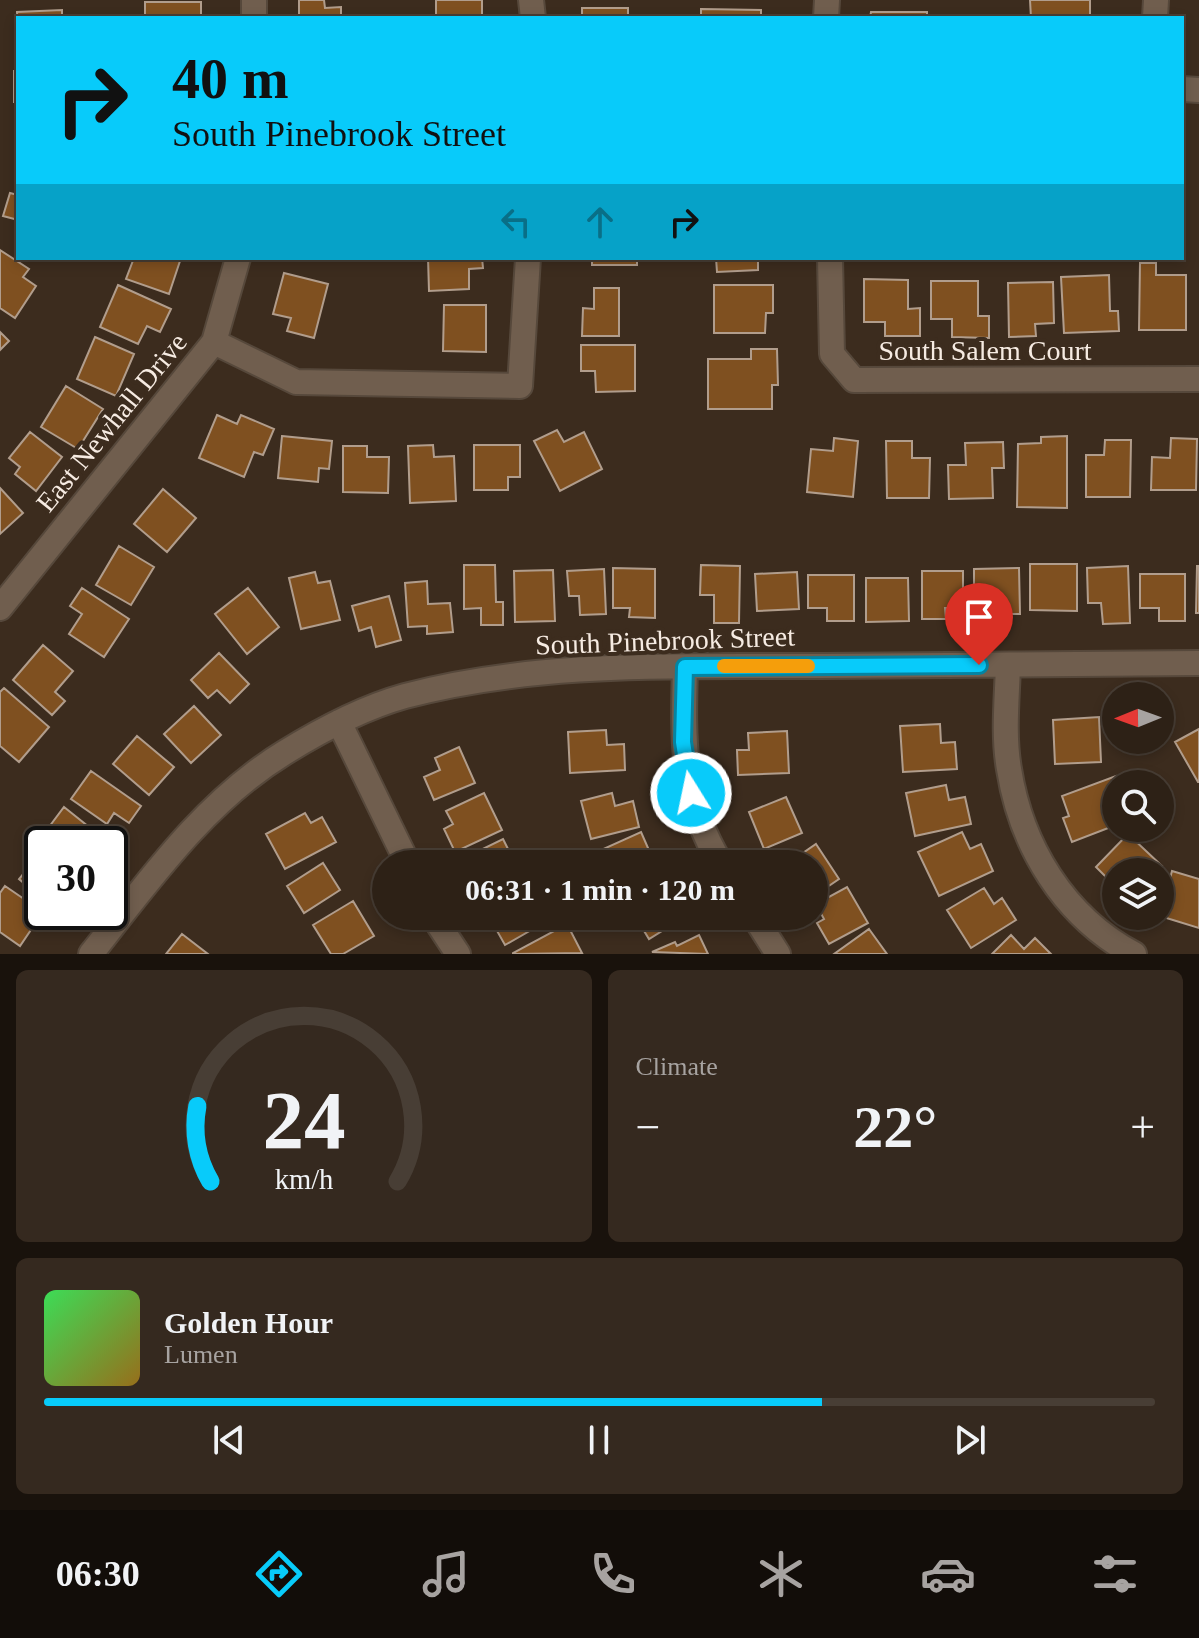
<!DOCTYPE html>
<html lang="en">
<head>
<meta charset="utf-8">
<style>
  :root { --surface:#2d2116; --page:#35291f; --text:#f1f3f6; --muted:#a7a3a1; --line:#483e35; --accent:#08cbfa }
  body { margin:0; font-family:"Times New Roman",serif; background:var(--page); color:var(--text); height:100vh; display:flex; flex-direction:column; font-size:30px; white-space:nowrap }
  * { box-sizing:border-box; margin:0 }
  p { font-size:26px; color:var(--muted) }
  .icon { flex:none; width:44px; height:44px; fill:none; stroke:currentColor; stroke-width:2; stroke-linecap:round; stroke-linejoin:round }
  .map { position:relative; height:954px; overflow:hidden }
  .details { display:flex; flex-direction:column; gap:16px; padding:16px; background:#19120c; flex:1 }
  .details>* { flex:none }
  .guide { position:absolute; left:16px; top:16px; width:1168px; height:244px; border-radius:0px; box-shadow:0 4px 12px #0003,0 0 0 2px var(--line); background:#08cbfa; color:#111; overflow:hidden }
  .needle { width:52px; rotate:269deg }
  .controls { position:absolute; left:1102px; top:682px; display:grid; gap:16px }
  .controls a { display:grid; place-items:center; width:72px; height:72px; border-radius:50%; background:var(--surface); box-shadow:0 4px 12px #0003,0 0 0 2px var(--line); font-size:40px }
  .speed { position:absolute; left:24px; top:826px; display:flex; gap:16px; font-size:40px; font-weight:700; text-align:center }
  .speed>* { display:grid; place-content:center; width:104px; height:104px; border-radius:50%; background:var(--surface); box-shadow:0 4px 12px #0003,0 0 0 2px var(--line); line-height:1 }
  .speed .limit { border:4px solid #111; border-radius:12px; background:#fff; color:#111 }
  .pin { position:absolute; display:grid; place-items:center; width:68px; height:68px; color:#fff; margin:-82px -34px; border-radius:50% 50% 50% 0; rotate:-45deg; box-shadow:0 0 8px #0007 }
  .pin .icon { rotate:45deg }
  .me { position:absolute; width:88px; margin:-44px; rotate:350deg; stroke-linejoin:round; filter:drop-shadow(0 0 6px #0008) }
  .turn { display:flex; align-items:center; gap:28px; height:168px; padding:0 24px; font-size:36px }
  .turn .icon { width:104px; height:104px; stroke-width:2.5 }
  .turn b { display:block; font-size:56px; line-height:68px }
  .lanes { display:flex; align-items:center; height:76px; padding:0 24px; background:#0003; justify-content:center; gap:40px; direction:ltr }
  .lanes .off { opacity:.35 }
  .big { font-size:60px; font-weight:800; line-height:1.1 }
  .details .widget { flex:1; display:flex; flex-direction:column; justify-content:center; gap:12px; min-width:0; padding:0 28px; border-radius:12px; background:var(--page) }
  .details .dial { align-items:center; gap:0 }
  .dial svg { height:208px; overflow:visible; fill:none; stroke:var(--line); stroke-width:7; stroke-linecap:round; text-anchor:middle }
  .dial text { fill:var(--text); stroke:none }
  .song { display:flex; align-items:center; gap:24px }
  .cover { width:96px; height:96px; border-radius:12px; background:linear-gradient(135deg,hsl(130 70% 55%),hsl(40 70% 35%)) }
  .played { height:8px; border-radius:4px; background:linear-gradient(90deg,var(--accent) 70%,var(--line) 70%) }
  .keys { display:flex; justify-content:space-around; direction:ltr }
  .heat { display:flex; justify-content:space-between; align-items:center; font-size:44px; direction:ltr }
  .details .tiles { flex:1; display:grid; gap:16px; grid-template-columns:1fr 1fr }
  .widget:last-child { grid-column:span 2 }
  .trip { position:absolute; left:372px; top:850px; width:456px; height:80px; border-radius:40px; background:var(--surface); box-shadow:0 4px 12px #0003,0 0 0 2px var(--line); font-weight:800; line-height:80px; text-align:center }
  .tabs { display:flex; height:128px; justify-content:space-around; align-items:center; background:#120d09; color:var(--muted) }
  .tabs .icon { width:56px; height:56px }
  .tabs .on { color:var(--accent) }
  .tabs b { font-size:36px; color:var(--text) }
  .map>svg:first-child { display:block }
  .building { fill:#7f5020; stroke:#b19d8c; stroke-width:2 }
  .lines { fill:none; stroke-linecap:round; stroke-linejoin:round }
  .minor-casing { stroke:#56483b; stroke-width:28 }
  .minor { stroke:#705e4e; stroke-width:24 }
  .route-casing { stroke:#0584a2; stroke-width:20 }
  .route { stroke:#08cbfa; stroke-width:14 }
  .slow { stroke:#f59e0b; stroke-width:14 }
  .labels { text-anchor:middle; stroke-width:8; stroke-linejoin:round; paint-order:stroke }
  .street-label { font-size:28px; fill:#f6ebe2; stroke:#3c2c1e }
</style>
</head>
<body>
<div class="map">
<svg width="1199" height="954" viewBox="0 0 1199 954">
  <rect width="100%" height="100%" fill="#3c2c1e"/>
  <path class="building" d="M299,0H324L325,8L341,7V18H299Z
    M436,0H482V18H436Z
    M1030,0H1090V18H1031Z
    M145,2H201V18H145Z
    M582,8H628V18H582Z
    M701,9L761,10V18H701Z
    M62,10V18H18V29L17,12Z
    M871,12H927V18H870Z
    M14,71H18V102H14Z
    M10,193L18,195V220L3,216Z
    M0,250L29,269L23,277L36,286L15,318L0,308Z
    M134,258H181L169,294L126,279Z
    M428,258H482L483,268L469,269V289L429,291Z
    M592,258H637V265H592Z
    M716,258H758V270L717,272Z
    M1140,263H1156V275H1186V330H1139Z
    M284,273L328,284L314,338L287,331L291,318L273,314Z
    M1109,275L1110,311H1118L1119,331L1064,333L1061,277Z
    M864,279L908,280V309L920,308V336H885V322H864Z
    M931,281H978V316H989V338L952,337V319H931Z
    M1053,282L1054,323L1035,324L1036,336L1009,337L1008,283Z
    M118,285L171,309L160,332L147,326L138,344L100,327Z
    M714,285H773V313H766L765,333H714Z
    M594,288H619V336H582L583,308L594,309Z
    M444,305H486V352L443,351Z
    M0,332L9,341L0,350Z
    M95,337L134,354L116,396L77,379Z
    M581,345H635V391L596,392L595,371H581Z
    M751,349H777L778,385H772V409H708V359H751Z
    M66,386L103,409L78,449L41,427Z
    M217,415L237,424L241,415L274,429L263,455L254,452L244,477L199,458Z
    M557,430L564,442L584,432L602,469L560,491L534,441Z
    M30,432L62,457L36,491L15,474L20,467L9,458Z
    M282,436L332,441L329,469L319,468L318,482L278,478Z
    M1067,436V508L1017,507L1018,444L1041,443V437Z
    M834,438L858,441L853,497L807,492L811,449L833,451Z
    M1171,438L1197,439L1196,490H1151L1152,457L1170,458Z
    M1105,440H1131L1130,497H1086V455H1104Z
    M886,441H912V458H930L929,498H887Z
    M1003,442L1004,468H992L993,498L949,499L948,465H966L965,443Z
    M433,445L434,457L454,456L456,501L410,503L408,446Z
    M474,445H520V477H508V490H474Z
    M343,446H367V457H389L388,493L343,492Z
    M0,488L23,513L0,534Z
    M163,489L196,518L167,552L134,524Z
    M119,546L154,567L131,605L96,585Z
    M1030,564H1077V611L1030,610Z
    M464,565H495L496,602H503V625H481V608L464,609Z
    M701,565L740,566L739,623H714V595H700Z
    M1128,566L1130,623L1103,624L1101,603H1088L1087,568Z
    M1197,566H1199V613H1196Z
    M613,568L655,569V618L629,617L630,608H613Z
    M1019,568L1020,614H992V601H974V569Z
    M604,569L606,614L580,615L579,596H569L567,571Z
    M553,570L555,621L515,622L514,571Z
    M922,571H963V608H945L946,619H922Z
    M315,572L318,583L330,581L340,620L301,629L289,578Z
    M797,572L799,609L757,611L755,574Z
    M1140,574H1185V621H1159V608H1140Z
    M808,575H854V621H827V608H808Z
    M866,578H908L909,621L866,622Z
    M427,581L428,604L450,603L453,632L427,634V626L408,627L405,583Z
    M82,588L129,619L104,657L69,634L82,614L70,606Z
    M248,588L279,627L247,654L215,614Z
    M389,596L401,640L376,647L371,627L359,631L352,606Z
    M43,645L73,671L55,692L65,701L52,715L13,680Z
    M219,653L249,684L230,703L217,690L208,698L191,680Z
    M4,688L49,727L19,762L0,746V692Z
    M194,706L221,735L191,763L164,734Z
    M1099,717L1101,762L1055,764L1053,720Z
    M940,724L941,743L955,742L957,769L903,772L900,726Z
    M1199,729V782H1198L1175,742Z
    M606,730L607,745L624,744L625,770L570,773L568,732Z
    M787,731L789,773L738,775L737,750H749L748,733Z
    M137,736L174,767L149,795L113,764Z
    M459,747L475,783L434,800L424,777L440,770L435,758Z
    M91,771L141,806L129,823L114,813L107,824L71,799Z
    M1116,776L1119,784H1116V825L1072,842L1063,818L1069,816L1062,796Z
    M946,785L949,800L965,797L971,824L915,836L906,793Z
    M484,793L502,830L455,852L444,829L453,824L446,811Z
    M612,793L615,806L633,801L639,827L591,839L581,801Z
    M786,797L802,833L764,849L749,812Z
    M64,807L104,839L100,844H54L43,835Z
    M305,813L311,823L322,817L336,842L285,869L266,834Z
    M641,832L655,864H593L590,855Z
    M962,832L970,849L981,844L993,871L939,896L918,852Z
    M1128,834L1162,866L1156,872H1116V887L1096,867Z
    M503,839L515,863L457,864L456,862Z
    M816,844L839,879L814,896V864H787Z
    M42,851V890L38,895L19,879Z
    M323,863L340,890L304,913L287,886Z
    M1172,871L1199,879V928L1160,916Z
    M5,886L43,912L20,946L0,932V893Z
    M847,887L868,923L829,944L817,923L824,919L816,904Z
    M984,888L994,904L1002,898L1016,920L971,948L947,910Z
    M353,901L374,936L343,954H331L313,925Z
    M504,916H544L547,921L505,945L492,922Z
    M635,916H682L683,918L649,939Z
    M567,924L582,953L513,954V953Z
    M869,929L887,954H834Z
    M182,934L208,954H166Z
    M699,935L708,954L652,952L675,942L677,946Z
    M1011,935L1024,949L1035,938L1051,954H992Z"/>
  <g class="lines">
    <g class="minor-casing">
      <path id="minor" d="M531,0L533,18
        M254,18V0
        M826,18L827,0
        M1155,18L1156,0
        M1182,89L1199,90
        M830,258L832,354L854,380L1199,379
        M214,342L296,382L520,386L528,258
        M0,608L214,342L238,258
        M1008,665C1007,699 1003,735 1009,769C1021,846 1064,917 1134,954
        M685,667C683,739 681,800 721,864
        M339,722L408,864
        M433,916L458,954
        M754,916L778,954
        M91,954C148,882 204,802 284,753C321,730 362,708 405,696C541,660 682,667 822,666C948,665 1073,664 1199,663"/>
    </g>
    <use href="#minor" class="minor"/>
  </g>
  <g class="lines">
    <g class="route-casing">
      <path id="route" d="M691,793L683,742L685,667L979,665"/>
    </g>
    <use href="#route" class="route"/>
    <path class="slow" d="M724,666H808"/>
  </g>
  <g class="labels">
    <g class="street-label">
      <text x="985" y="360">South Salem Court</text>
      <text transform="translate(111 422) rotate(-51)" y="10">East Newhall Drive</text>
      <text transform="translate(665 640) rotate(-2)" y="10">South Pinebrook Street</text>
    </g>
  </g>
</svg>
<div class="controls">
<a><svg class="needle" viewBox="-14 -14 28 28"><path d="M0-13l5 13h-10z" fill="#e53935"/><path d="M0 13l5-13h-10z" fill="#a7a3a1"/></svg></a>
<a><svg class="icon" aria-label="search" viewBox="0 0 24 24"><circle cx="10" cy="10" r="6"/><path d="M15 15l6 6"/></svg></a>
<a><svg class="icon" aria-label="layers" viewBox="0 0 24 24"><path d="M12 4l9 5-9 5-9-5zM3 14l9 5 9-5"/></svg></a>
</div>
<div class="speed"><div class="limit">30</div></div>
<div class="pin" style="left:979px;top:665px;background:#d93025"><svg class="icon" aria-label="arrive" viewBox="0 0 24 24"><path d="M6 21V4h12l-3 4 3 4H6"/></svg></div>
<svg class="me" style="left:691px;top:793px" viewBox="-20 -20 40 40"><circle r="17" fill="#08cbfa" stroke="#fff" stroke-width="3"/><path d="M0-11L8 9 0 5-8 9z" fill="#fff"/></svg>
<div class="trip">06:31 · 1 min · 120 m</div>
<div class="guide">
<div class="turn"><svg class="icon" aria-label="right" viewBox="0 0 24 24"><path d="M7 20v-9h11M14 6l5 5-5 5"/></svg><div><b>40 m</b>South Pinebrook Street</div></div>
<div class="lanes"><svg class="icon off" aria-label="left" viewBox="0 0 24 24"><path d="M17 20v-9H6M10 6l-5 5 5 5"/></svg><svg class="icon off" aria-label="ahead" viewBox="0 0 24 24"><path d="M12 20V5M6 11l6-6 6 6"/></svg><svg class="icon" aria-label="right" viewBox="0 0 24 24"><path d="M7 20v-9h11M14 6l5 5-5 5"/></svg></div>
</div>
</div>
<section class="details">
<div class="tiles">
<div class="widget dial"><svg viewBox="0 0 100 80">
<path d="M14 69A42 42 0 1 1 86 69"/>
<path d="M14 69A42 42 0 0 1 9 40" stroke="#08cbfa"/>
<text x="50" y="56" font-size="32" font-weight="700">24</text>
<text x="50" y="72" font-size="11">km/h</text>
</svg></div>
<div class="widget"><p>Climate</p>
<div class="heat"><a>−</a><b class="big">22°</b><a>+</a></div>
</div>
<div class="widget">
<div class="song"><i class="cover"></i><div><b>Golden Hour</b><p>Lumen</p></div></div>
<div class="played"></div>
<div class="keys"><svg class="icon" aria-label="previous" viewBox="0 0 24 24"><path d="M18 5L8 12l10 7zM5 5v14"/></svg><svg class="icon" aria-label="pause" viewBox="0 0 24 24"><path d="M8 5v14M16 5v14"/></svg><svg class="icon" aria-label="next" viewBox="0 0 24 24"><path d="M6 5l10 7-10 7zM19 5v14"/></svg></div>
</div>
</div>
</section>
<nav class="tabs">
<b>06:30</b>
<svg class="icon on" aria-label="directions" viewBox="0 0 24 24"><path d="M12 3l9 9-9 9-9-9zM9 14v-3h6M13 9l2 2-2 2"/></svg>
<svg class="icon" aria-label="music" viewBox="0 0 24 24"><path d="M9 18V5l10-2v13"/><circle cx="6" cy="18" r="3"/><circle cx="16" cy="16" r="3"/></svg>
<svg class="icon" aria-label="phone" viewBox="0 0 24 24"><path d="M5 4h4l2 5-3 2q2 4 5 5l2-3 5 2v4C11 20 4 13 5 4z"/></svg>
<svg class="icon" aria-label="climate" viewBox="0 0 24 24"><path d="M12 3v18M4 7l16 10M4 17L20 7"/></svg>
<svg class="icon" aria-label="car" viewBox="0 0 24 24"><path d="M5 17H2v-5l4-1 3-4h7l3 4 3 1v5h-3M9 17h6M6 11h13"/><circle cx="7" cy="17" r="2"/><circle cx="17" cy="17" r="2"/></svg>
<svg class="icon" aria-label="filters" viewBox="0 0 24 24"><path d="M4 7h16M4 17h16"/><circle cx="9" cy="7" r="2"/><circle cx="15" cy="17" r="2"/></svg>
</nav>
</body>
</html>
